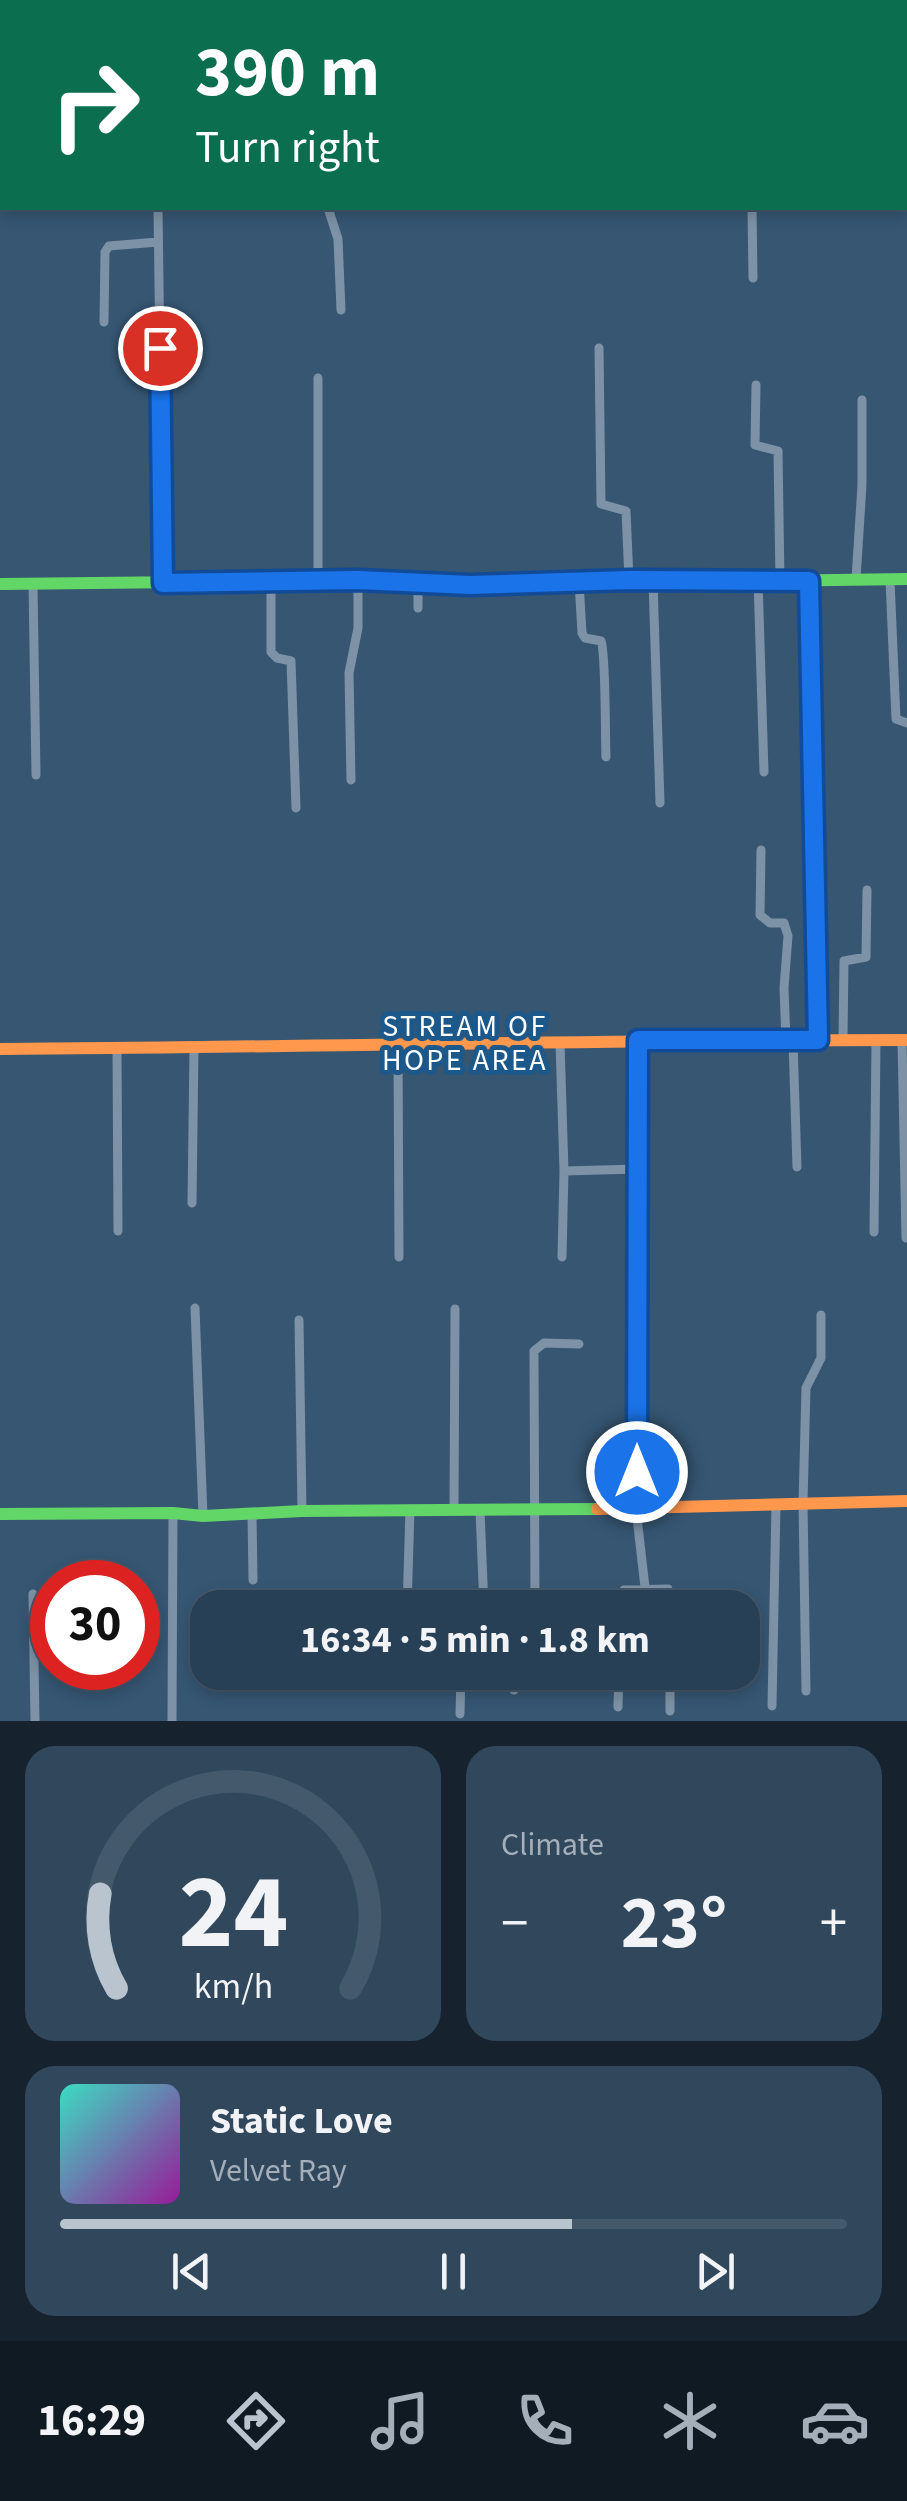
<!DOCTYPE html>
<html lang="en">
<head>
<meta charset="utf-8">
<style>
  :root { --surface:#284056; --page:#30475c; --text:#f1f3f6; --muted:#a5afb9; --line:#44596c; --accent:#b9c4ce }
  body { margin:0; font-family:"Source Sans 3",sans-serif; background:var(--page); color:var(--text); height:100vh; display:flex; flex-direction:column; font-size:38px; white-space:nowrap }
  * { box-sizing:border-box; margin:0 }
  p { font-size:32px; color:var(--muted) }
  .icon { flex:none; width:55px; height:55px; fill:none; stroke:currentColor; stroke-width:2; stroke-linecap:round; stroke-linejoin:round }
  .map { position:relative; height:1721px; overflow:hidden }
  .side { display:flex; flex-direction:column; gap:25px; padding:25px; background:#16232f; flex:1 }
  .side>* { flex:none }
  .top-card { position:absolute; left:0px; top:0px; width:908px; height:210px; box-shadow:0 5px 15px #0003,0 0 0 2px var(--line); background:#0b6e4f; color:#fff; overflow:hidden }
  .speed { position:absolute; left:30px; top:1560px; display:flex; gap:20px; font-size:50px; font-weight:700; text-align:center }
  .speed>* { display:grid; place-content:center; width:130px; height:130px; border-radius:50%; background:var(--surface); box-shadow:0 5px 15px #0003,0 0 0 2px var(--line); line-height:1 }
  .speed .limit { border:15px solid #d22; background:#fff; color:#111 }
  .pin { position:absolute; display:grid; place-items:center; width:85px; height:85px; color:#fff; margin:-42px; border:5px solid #fff; border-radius:50%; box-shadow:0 2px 10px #0007 }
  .me { position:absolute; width:110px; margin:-55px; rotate:0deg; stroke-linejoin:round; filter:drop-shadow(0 0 8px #0008) }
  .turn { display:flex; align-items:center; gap:35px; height:210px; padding:0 30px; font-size:45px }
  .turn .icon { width:130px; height:130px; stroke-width:2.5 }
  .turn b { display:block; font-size:70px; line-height:85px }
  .big { font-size:75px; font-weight:700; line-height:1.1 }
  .side .card { flex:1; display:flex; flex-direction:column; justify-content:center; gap:15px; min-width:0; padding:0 35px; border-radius:30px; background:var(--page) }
  .side .dial { align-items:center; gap:0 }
  .dial svg { height:260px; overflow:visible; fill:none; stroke:var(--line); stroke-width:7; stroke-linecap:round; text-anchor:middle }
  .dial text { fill:var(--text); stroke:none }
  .song { display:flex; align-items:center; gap:30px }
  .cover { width:120px; height:120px; border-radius:15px; background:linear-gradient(135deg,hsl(170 70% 55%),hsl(300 70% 35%)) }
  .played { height:10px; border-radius:5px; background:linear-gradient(90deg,var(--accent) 65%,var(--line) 65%) }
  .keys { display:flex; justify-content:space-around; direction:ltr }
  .heat { display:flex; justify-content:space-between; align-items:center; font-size:55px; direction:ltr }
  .side .tiles { flex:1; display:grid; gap:25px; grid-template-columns:1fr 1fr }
  .card:last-child { grid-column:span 2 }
  .trip { position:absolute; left:190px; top:1590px; width:570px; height:100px; border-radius:30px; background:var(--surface); box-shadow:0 5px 15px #0003,0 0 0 2px var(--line); font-weight:700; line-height:100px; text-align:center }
  .menu { display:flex; height:160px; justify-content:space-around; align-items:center; background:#101a22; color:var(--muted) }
  .menu .icon { width:70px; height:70px }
  .menu .active { color:var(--accent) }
  .menu b { font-size:45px; color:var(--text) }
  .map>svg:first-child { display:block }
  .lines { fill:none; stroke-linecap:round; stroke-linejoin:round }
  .street { stroke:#7d92a6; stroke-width:9 }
  .fast { stroke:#63d668; stroke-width:12 }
  .slow { stroke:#ff974d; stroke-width:12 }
  .route-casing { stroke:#114b97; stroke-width:25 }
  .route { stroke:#1a73e8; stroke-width:18 }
  .labels { text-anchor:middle; stroke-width:10; stroke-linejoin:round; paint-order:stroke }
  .quarter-label { font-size:30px; letter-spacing:2.5px; fill:#fff; stroke:#1d588a }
</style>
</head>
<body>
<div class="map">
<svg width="907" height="1721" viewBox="0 0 907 1721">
  <rect width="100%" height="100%" fill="#365672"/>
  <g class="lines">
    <path class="street" d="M575,0L576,2
      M742,0L743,2
      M905,109H907
      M0,119H2
      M158,208L163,583
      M328,208L338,239L341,310
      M752,208L753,278
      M104,322L105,252L109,246L158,242
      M599,348L601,504L626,511L629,580
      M756,385L755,445L778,451L780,581
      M758,579L764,772
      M856,579L862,485V400
      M890,580L896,719L907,723
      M271,581V652L277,658L291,661L296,808
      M653,581L660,803
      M809,581L817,1040
      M318,582V378
      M579,582L582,633L585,638L601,641C606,652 605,737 606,757
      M33,584L36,775
      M418,585V608
      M351,780L349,673L358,628V580
      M761,850L760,915L770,923H784L788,936L784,988L786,1041
      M843,1039L844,961L866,957L867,890
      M638,1040L636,1509L645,1587
      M902,1040L906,1238
      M793,1042L797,1167
      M560,1043L564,1171L562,1257
      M398,1047L399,1257
      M117,1049L118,1231
      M564,1171L639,1169
      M192,1203L194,1048
      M874,1232L876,1041
      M195,1308L203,1516
      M299,1320L302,1511
      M454,1510L455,1309
      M480,1510L484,1608
      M252,1514L253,1580
      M33,1594L35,1721
      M407,1608L410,1509
      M535,1608L534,1351L544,1343L579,1344
      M620,1608L624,1590L668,1589L670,1608
      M514,1672V1690
      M406,1680V1672
      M806,1691L803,1503L806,1388L821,1358V1315
      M772,1706L776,1504
      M618,1707L619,1672
      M670,1711V1672
      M460,1714L461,1672
      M172,1721L173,1513"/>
    <path class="fast" d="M0,584L358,580L470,585L907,579
      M0,1514L173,1513L203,1516L302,1511L597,1509"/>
    <path class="slow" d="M0,1049C302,1047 605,1040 907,1040
      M597,1509L907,1501"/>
  </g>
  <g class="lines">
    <g class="route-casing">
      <path id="route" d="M160,348L163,583L358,580L470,585L629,580L809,581L818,1040H638L637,1472"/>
    </g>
    <use href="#route" class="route"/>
  </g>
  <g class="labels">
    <g class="quarter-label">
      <text x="465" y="1036">STREAM OF<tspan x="465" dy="34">HOPE AREA</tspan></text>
    </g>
  </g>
</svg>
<div class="speed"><div class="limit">30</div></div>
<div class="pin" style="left:160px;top:348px;background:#d93025"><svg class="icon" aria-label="arrive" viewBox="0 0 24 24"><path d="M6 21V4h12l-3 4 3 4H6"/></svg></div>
<svg class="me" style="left:637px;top:1472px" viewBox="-20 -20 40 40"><circle r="17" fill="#1a73e8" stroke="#fff" stroke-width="3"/><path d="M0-11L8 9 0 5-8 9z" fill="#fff"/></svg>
<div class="trip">16:34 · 5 min · 1.8 km</div>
<div class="top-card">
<div class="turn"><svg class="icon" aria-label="right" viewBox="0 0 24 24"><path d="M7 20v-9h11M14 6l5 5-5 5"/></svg><div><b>390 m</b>Turn right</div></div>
</div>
</div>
<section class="side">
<div class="tiles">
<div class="card dial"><svg viewBox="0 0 100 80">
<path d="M14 69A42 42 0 1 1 86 69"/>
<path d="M14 69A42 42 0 0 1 9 40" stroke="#b9c4ce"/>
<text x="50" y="56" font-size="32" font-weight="700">24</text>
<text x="50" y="72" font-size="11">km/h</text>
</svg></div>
<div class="card"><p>Climate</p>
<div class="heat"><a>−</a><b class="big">23°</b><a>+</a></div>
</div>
<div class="card">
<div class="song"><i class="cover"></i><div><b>Static Love</b><p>Velvet Ray</p></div></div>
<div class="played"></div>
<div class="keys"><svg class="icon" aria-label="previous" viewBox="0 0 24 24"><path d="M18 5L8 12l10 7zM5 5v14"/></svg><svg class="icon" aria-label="pause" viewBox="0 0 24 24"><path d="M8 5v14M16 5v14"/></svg><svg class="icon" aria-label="next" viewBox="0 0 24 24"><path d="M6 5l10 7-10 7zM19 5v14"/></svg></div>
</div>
</div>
</section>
<nav class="menu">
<b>16:29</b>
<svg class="icon active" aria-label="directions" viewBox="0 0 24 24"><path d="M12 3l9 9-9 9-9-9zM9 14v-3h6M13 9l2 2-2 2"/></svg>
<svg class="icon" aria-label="music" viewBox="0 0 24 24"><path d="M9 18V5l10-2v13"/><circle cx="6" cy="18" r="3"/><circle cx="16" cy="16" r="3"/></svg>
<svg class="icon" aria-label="phone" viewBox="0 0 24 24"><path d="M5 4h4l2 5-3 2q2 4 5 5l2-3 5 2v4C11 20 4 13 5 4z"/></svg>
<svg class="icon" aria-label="climate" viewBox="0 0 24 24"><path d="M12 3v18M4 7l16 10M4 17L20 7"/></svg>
<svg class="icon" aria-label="car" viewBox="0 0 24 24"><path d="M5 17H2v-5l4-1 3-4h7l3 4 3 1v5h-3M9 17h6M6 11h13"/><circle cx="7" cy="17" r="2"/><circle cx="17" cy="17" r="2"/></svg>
</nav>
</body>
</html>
